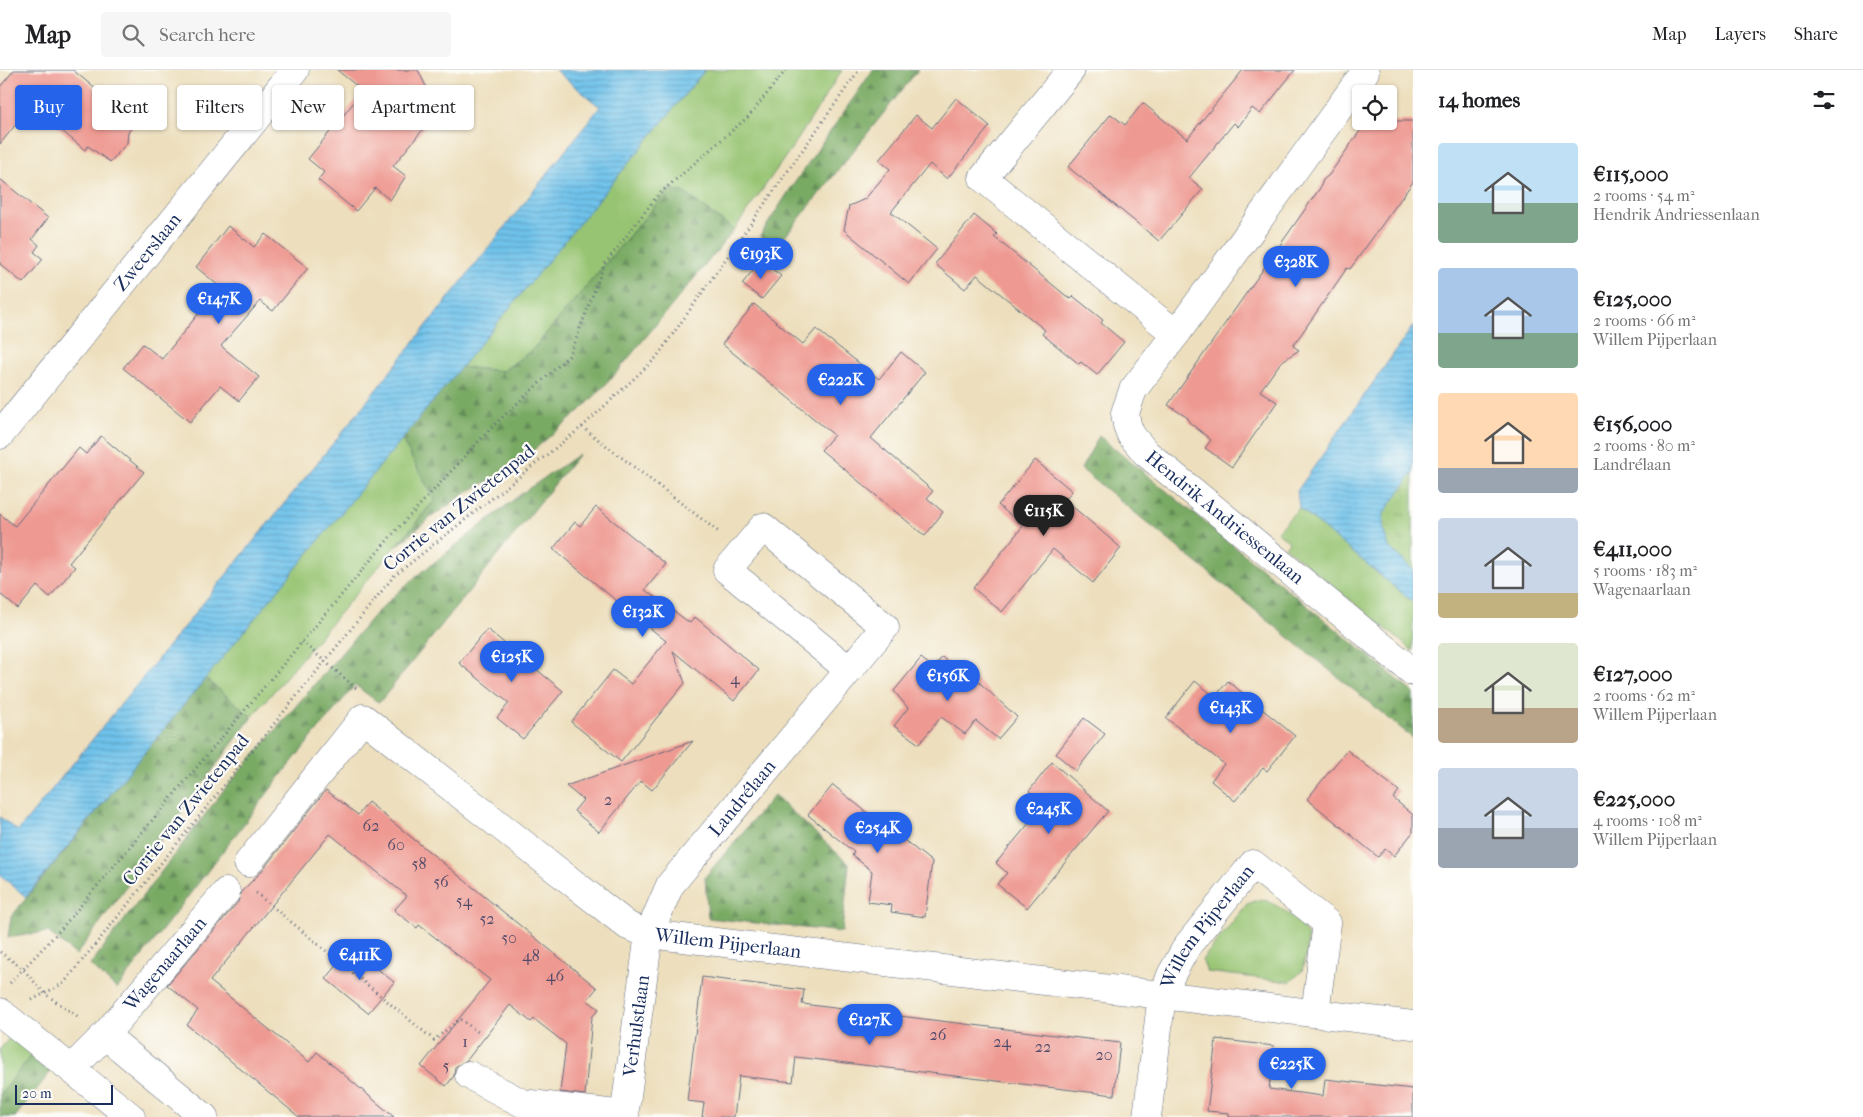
<!DOCTYPE html>
<html lang="en">
<head>
<meta charset="utf-8">
<style>
	body { margin:0; font-family:"IM FELL French Canon",serif; background:#f6f6f6; color:#202124; height:100vh; display:flex; flex-direction:column; font-size:19px; white-space:nowrap }
	* { box-sizing:border-box; margin:0 }
	p { font-size:16px; color:#757577 }
	.icon { flex:none; width:28px; height:28px; fill:none; stroke:currentColor; stroke-width:2; stroke-linecap:round; stroke-linejoin:round }
	.map { position:relative; flex:1; overflow:hidden }
	.details { display:flex; flex-direction:column; background:#fff; width:450px }
	.details>* { flex:none }
	.guide { position:absolute; left:15px; top:15px; width:475px; height:45px; display:flex; gap:10px }
	.tools { position:absolute; left:1352px; top:15px; display:grid; gap:10px }
	.tools a { display:grid; place-items:center; width:45px; height:45px; border-radius:5px; background:#fff; box-shadow:0 1px 4px #0004; font-size:25px }
	.scale { position:absolute; left:15px; bottom:12px; width:98px; box-sizing:border-box; padding-left:5px; border:2px solid #1b2f5e; border-top:0; font-size:14px; line-height:18px; white-space:nowrap; color:#1b2f5e; -webkit-text-stroke:4px #fdfcf7; paint-order:stroke }
	.price { position:absolute; translate:-50% -42px; padding:0 11px; border-radius:18px; background:#2563eb; color:#fff; font-size:16px; line-height:32px; filter:drop-shadow(0 1px 2px #0008) }
	.price::after { content:''; position:absolute; left:50%; top:30px; width:15px; height:11px; margin-left:-8px; background:inherit; clip-path:polygon(0 0,100% 0,50% 100%) }
	.price.selected { background:#222; color:#fff }
	ul { padding:0; list-style:none }
	li { display:flex; align-items:center; gap:15px; height:125px; padding:0 25px }
	li span { display:grid; place-items:center; flex:none; width:140px; height:100px; border-radius:5px; color:#555 }
	li>.icon { margin-inline-start:auto }
	span .icon { width:60px; height:60px; fill:#fffc; stroke-width:1 }
	li b { font-size:21px }
	h2 { display:flex; justify-content:space-between; align-items:center; height:60px; padding:0 25px; font-size:21px }
	.tag { padding:0 18px; border-radius:5px; background:#fff; box-shadow:0 1px 4px #0004; font-size:18px; line-height:45px }
	.tag.selected { background:#2563eb; color:#fff }
	header { display:flex; align-items:center; gap:30px; box-sizing:border-box; height:70px; padding:0 25px; background:#fff; border-bottom:1px solid #e0e0e0 }
	header strong { font-size:24px }
	nav { display:flex; gap:28px; margin-inline-start:auto; font-size:18px }
	.search { width:350px; height:45px; background:#f6f6f6; display:flex; align-items:center; gap:12px; box-sizing:border-box; padding:0 18px; border-radius:5px; color:#757577; font-size:19px }
	main { display:flex; flex:1; min-height:0 }
	.map>svg:first-child { display:block }
</style>
</head>
<body>
<header>
<strong>Map</strong>
<div class="search"><svg class="icon" aria-label="search" viewBox="0 0 24 24"><circle cx="10" cy="10" r="6"/><path d="M15 15l6 6"/></svg>Search here</div>
<nav><a>Map</a><a>Layers</a><a>Share</a></nav>
</header>
<main>
<div class="map">
<svg width="1413" height="1047" viewBox="0 0 1413 1047">
	<defs>
		<pattern id="forest-firs" width="22" height="20" patternUnits="userSpaceOnUse" patternTransform="scale(1.25)"><rect width="22" height="20" fill="#79aa64"/><path d="M5 1l3.5 6h-7zM16 11l3.5 6h-7z" fill="#628b56"/></pattern>
		<pattern id="park-tufts" width="24" height="20" patternUnits="userSpaceOnUse" patternTransform="scale(1.25)"><rect width="24" height="20" fill="#97c472"/><path d="M3 7l-1-3M5 7V3M7 7l1-3M15 17l-1-3M17 17v-4M19 17l1-3" fill="none" stroke="#7aa061"/></pattern>
		<pattern id="water-rules" width="6" height="5" patternUnits="userSpaceOnUse" patternTransform="scale(1.25)"><rect width="6" height="5" fill="#6fc2eb"/><path d="M0 2.5h6" fill="none" stroke="#5a9ec2"/></pattern>
	</defs>
	<rect width="100%" height="100%" fill="#fdfcf7"/>
	<filter id="ink" filterUnits="userSpaceOnUse"><feTurbulence type="fractalNoise" baseFrequency=".02" numOctaves="2"/><feDisplacementMap in="SourceGraphic" scale="10" xChannelSelector="R" yChannelSelector="G"/><feConvolveMatrix kernelMatrix="1 2 1 2 8 2 1 2 1" color-interpolation-filters="sRGB"/></filter>
	<filter id="wash" filterUnits="userSpaceOnUse"><feTurbulence type="fractalNoise" baseFrequency=".0096" numOctaves="4" result="noise"/><feDisplacementMap in="SourceGraphic" scale="20" xChannelSelector="R" yChannelSelector="G"/><feGaussianBlur stdDeviation="1.12" result="paint"/><feColorMatrix in="noise" values="0 0 0 0 0 0 0 0 0 0 0 0 0 0 0 0 0 1.4 0 .05"/><feComposite in="paint" operator="in"/></filter>
	<g filter="url(#wash)">
		<rect width="100%" height="100%" fill="#eddfbd"/>
		<path fill="#97c472" stroke="#597a68" d="M705,0h137l-44,69 -64,91 -51,-38 -14,-3 -136,160 -30,22 -43,-4z
			M401,368l34,62 -183,217 -47,-39z
			M1299,438l114,94v49l-128,-104 4,-5 -12,-11z
			M1261,829c13,2 46,26 47,40 0,10 -4,22 -6,32l-12,11 -83,-10 -5,-12 45,-56z
			M10,967l22,17 -32,41v-46z"/>
		<path fill="url(#forest-firs)" stroke="#4a6c61" d="M873,0h45l-142,178 -16,-12 31,-48z
			M669,119l14,3 51,38 -122,148 -32,33 -68,57 -46,25 -36,25 -34,29 39,-47 -34,-62 59,-71 43,4 30,-22z
			M1099,366l314,256v46l-332,-269z
			M579,384l-200,249 -24,-18 -69,84 -169,220 -27,-24 133,-174 152,-177 33,-31 47,-37 66,-52z
			M205,608l47,39 -176,238 -28,-23 -40,5 3,-20z
			M774,725l75,69 -7,68 -134,-14 -3,-41z
			M32,984l20,16 -37,47h-15v-22z"/>
		<path fill="url(#park-tufts)" stroke="#597a68" d="M1413,332v185l-83,-71z"/>
		<path fill="url(#water-rules)" stroke="#4578a4" d="M555,0h150l-679,827 -26,-22v-58l18,14 330,-406 252,-318z
			M1413,256v147l-29,40 -1,16 6,18 24,23v32l-114,-94 -2,-17z"/>
		<g id="blocks">
			<path fill="#ee9a92" d="M14,0h59l63,53 -8,9 -1,11 -17,19 -22,-16 -3,4 -47,-39 -5,7 -7,-6 -26,32v-57z
				M337,0h81l20,41 -45,55 13,10 -16,24 -15,-12 -19,23 -38,-31 6,-8 -16,-13 55,-68z
				M1243,0h52l-35,44 -8,-6 -14,19 -4,-4 -45,55 14,11 -44,52 -91,-74 43,-53 14,11 18,-22 44,36z
				M956,28l34,28 -43,53 -17,-15 -39,48 46,37 -28,35 -65,-54 5,-24 16,-7 25,-30 -11,-9 37,-45 16,13z
				M1367,51h46v61l-63,87 -3,-1 -54,78 6,4 -18,12 -21,29 17,11 -45,65 -27,-19 6,-8 -22,-18 -1,-4 -20,-13 152,-217 3,-8 6,-5z
				M0,109l48,39 -16,21 7,6 -5,7 9,7 -20,24 -23,-19z
				M974,145l23,19 -3,3 76,62 3,-3 30,24 -2,3 23,19 -27,33 -16,-13 -2,2 -37,-30 3,-4 -68,-55 -12,14 -30,-25z
				M228,156l26,21 11,-13 43,34 -35,43 -13,-10 -39,45 38,31 -20,24 -19,-15 -30,36 -67,-54 20,-24 19,15 58,-72 -24,-20z
				M761,190l20,16 -19,23 -20,-15z
				M754,234l49,40 13,-15 63,50 22,-27 24,20 -54,66 62,53 -6,7 16,14 -18,24 -104,-86 13,-15 -112,-91z
				M101,366l43,36 -75,91 6,4 -25,30 -13,-11 -19,23 -18,-15v-80l15,12 64,-78 7,6z
				M1035,390l37,31 -7,9 56,48 -28,35 -40,-34 -51,63 -29,-24 50,-62 -25,-21z
				M596,437l70,57 -21,26 45,33 5,-6 64,53 -25,31 -61,-50 12,32 -64,79 -50,-40 42,-52 18,14 35,-43 -113,-92 22,-27 5,4z
				M487,559l76,62 -40,48 -26,-21 12,-15 -50,-40z
				M942,587l20,17h8l47,43 -19,22 -22,-18 -11,13 -24,-17 -22,27 -25,-18 14,-18 -14,-17 27,-33 13,10z
				M1195,611l20,16 13,-16 67,55 -28,35 -4,-3 -28,33 -24,-20 13,-17 -58,-46z
				M1084,648l21,16 -29,37 -20,-17z
				M693,671l-41,49 -11,-9 -42,51 -25,-21 9,-11 -17,-14z
				M1347,680l52,41 -6,7 20,17v17l-19,24 -9,-7 -7,8 -71,-58z
				M1052,692l56,49 -81,97 -30,-24 10,-11 -11,-10 49,-59 -16,-13z
				M833,715l69,56 2,-1 28,22 -7,55 -34,-5 1,-7 -24,-3 4,-31 -20,-16 2,-3 -46,-37z
				M326,720l32,25 10,-13 229,186 -10,12 12,9 -7,8 -7,78 -25,-3 6,-48 -32,-25 -3,3 -21,-17 -43,55 -12,7 -1,9 -8,10 -25,-20 69,-86 -71,-55 -2,3 -23,-18 13,-14 -77,-62 -120,147 99,81 8,-10 77,65h-95l-112,-92 11,-15 -31,-25 71,-83 3,-10 19,-19z
				M351,878l43,34 -26,31 -42,-34z
				M702,907l102,13 -2,14 318,39 -6,52 -318,-38 -3,25 -54,-6 -5,41h-32l2,-14 -17,-2z
				M1216,969l58,7 -5,43 54,7 2,-17 88,10v28h-184v-4l-22,-2z"/>
		</g>
	</g>
	<g filter="url(#ink)">
		<use href="#blocks" fill-opacity="0" stroke="#646d7f" stroke-width="1"/>
		<g fill="none" stroke-linecap="round" stroke-linejoin="round">
			<g stroke="#646d7f" stroke-width="29">
				<g id="minor">
					<path d="M1071,0l-88,108 193,156"/>
					<path id="s1" d="M1363,0l2,2 -189,262 -43,56 -8,23 2,12 4,10 15,18 267,219"/>
					<path id="s2" d="M0,365l295,-365"/>
					<path id="s3" d="M248,793l115,-145 265,208 21,8 764,91"/>
					<path d="M0,942l131,105"/>
					<path d="M105,965l99,82"/>
					<path id="s4" d="M72,998l33,-33 121,-143"/>
					<path d="M469,1005l53,28 103,12"/>
					<path id="s5" d="M624,1047l25,-183 21,-49 215,-258 -122,-100 -36,43 122,100"/>
					<path id="s6" d="M1147,1047l14,-114 10,-28 16,-29 66,-82 74,59 -12,90"/>
				</g>
			</g>
			<path stroke="#646d7f" stroke-width="3" stroke-dasharray="1 4" stroke-linecap="butt" d="M582,357l138,106
				M302,572l54,46
				M256,823l178,147 26,-21 18,13
				M0,882l22,16 23,26 35,24
				M10,913l51,-54 330,-393 104,-112 75,-69 34,-90 54,-70 91,-79 37,-46
				M32,930l32,-17 330,-407 188,-149 74,-69 203,-288"/>
			<use href="#minor" stroke="#fff" stroke-width="28"/>
		</g>
	</g>
	<g text-anchor="middle" dominant-baseline="central" stroke-width="4.5" stroke-linejoin="round" paint-order="stroke">
		<g font-size="16" fill="#504a6b">
			<text x="735" y="608">4</text>
			<text x="608" y="729">2</text>
			<text x="371" y="755">62</text>
			<text x="396" y="774">60</text>
			<text x="419" y="793">58</text>
			<text x="441" y="811">56</text>
			<text x="464" y="830">54</text>
			<text x="487" y="848">52</text>
			<text x="509" y="867">50</text>
			<text x="531" y="885">48</text>
			<text x="555" y="905">46</text>
			<text x="938" y="964">26</text>
			<text x="465" y="971">1</text>
			<text x="1002" y="971">24</text>
			<text x="1043" y="976">22</text>
			<text x="1104" y="984">20</text>
			<text x="446" y="995">5</text>
		</g>
		<g font-size="19" fill="#1b2f5e" stroke="#fdfcf7">
			<text stroke="none"><textPath href="#s2" startOffset="235">Zweerslaan</textPath></text>
			<text transform="translate(459 438) rotate(-39)">Corrie van Zwietenpad</text>
			<text stroke="none"><textPath href="#s1" startOffset="569">Hendrik Andriessenlaan</textPath></text>
			<text stroke="none"><textPath href="#s5" startOffset="351">Landrélaan</textPath></text>
			<text transform="translate(186 740) rotate(-51)">Corrie van Zwietenpad</text>
			<text stroke="none"><textPath href="#s6" startOffset="205">Willem Pijperlaan</textPath></text>
			<text stroke="none"><textPath href="#s3" startOffset="624">Willem Pijperlaan</textPath></text>
			<text stroke="none"><textPath href="#s4" startOffset="140">Wagenaarlaan</textPath></text>
			<text stroke="none"><textPath href="#s5" startOffset="92">Verhulstlaan</textPath></text>
		</g>
	</g>
</svg>
<div class="tools">
<a><svg class="icon" aria-label="locate" viewBox="0 0 24 24"><circle cx="12" cy="12" r="6"/><path d="M12 2v4M12 18v4M2 12h4M18 12h4"/></svg></a>
</div>
<div class="scale">20 m</div>
<b class="price" style="left:761px;top:210px">€193K</b>
<b class="price" style="left:1296px;top:218px">€328K</b>
<b class="price" style="left:219px;top:255px">€147K</b>
<b class="price" style="left:841px;top:336px">€222K</b>
<b class="price selected" style="left:1044px;top:467px">€115K</b>
<b class="price" style="left:643px;top:568px">€132K</b>
<b class="price" style="left:512px;top:613px">€125K</b>
<b class="price" style="left:948px;top:632px">€156K</b>
<b class="price" style="left:1231px;top:664px">€143K</b>
<b class="price" style="left:1049px;top:765px">€245K</b>
<b class="price" style="left:878px;top:784px">€254K</b>
<b class="price" style="left:360px;top:911px">€411K</b>
<b class="price" style="left:870px;top:976px">€127K</b>
<b class="price" style="left:1292px;top:1020px">€225K</b>
<div class="guide">
<a class="tag selected">Buy</a>
<a class="tag">Rent</a>
<a class="tag">Filters</a>
<a class="tag">New</a>
<a class="tag">Apartment</a>
</div>
</div>
<section class="details">
<h2>14 homes<svg class="icon" aria-label="filters" viewBox="0 0 24 24"><path d="M4 7h16M4 17h16"/><circle cx="9" cy="7" r="2"/><circle cx="15" cy="17" r="2"/></svg></h2>
<ul>
<li><span style="background:linear-gradient(#bfe0f5 60%,#7fa58c 0)"><svg class="icon" aria-label="home" viewBox="0 0 24 24"><path d="M3 11l9-7 9 7M6 9v11h12V9"/></svg></span><div><b>€115,000</b><p>2 rooms · 54 m²</p><p>Hendrik Andriessenlaan</p></div></li>
<li><span style="background:linear-gradient(#a9c7e8 65%,#7fa58c 0)"><svg class="icon" aria-label="home" viewBox="0 0 24 24"><path d="M3 11l9-7 9 7M6 9v11h12V9"/></svg></span><div><b>€125,000</b><p>2 rooms · 66 m²</p><p>Willem Pijperlaan</p></div></li>
<li><span style="background:linear-gradient(#ffd9b3 75%,#9aa5b1 0)"><svg class="icon" aria-label="home" viewBox="0 0 24 24"><path d="M3 11l9-7 9 7M6 9v11h12V9"/></svg></span><div><b>€156,000</b><p>2 rooms · 80 m²</p><p>Landrélaan</p></div></li>
<li><span style="background:linear-gradient(#c9d6e8 75%,#c2b280 0)"><svg class="icon" aria-label="home" viewBox="0 0 24 24"><path d="M3 11l9-7 9 7M6 9v11h12V9"/></svg></span><div><b>€411,000</b><p>5 rooms · 183 m²</p><p>Wagenaarlaan</p></div></li>
<li><span style="background:linear-gradient(#dfe7d0 65%,#b9a48a 0)"><svg class="icon" aria-label="home" viewBox="0 0 24 24"><path d="M3 11l9-7 9 7M6 9v11h12V9"/></svg></span><div><b>€127,000</b><p>2 rooms · 62 m²</p><p>Willem Pijperlaan</p></div></li>
<li><span style="background:linear-gradient(#c9d6e8 60%,#9aa5b1 0)"><svg class="icon" aria-label="home" viewBox="0 0 24 24"><path d="M3 11l9-7 9 7M6 9v11h12V9"/></svg></span><div><b>€225,000</b><p>4 rooms · 108 m²</p><p>Willem Pijperlaan</p></div></li>
</ul>
</section>
</main>
</body>
</html>
